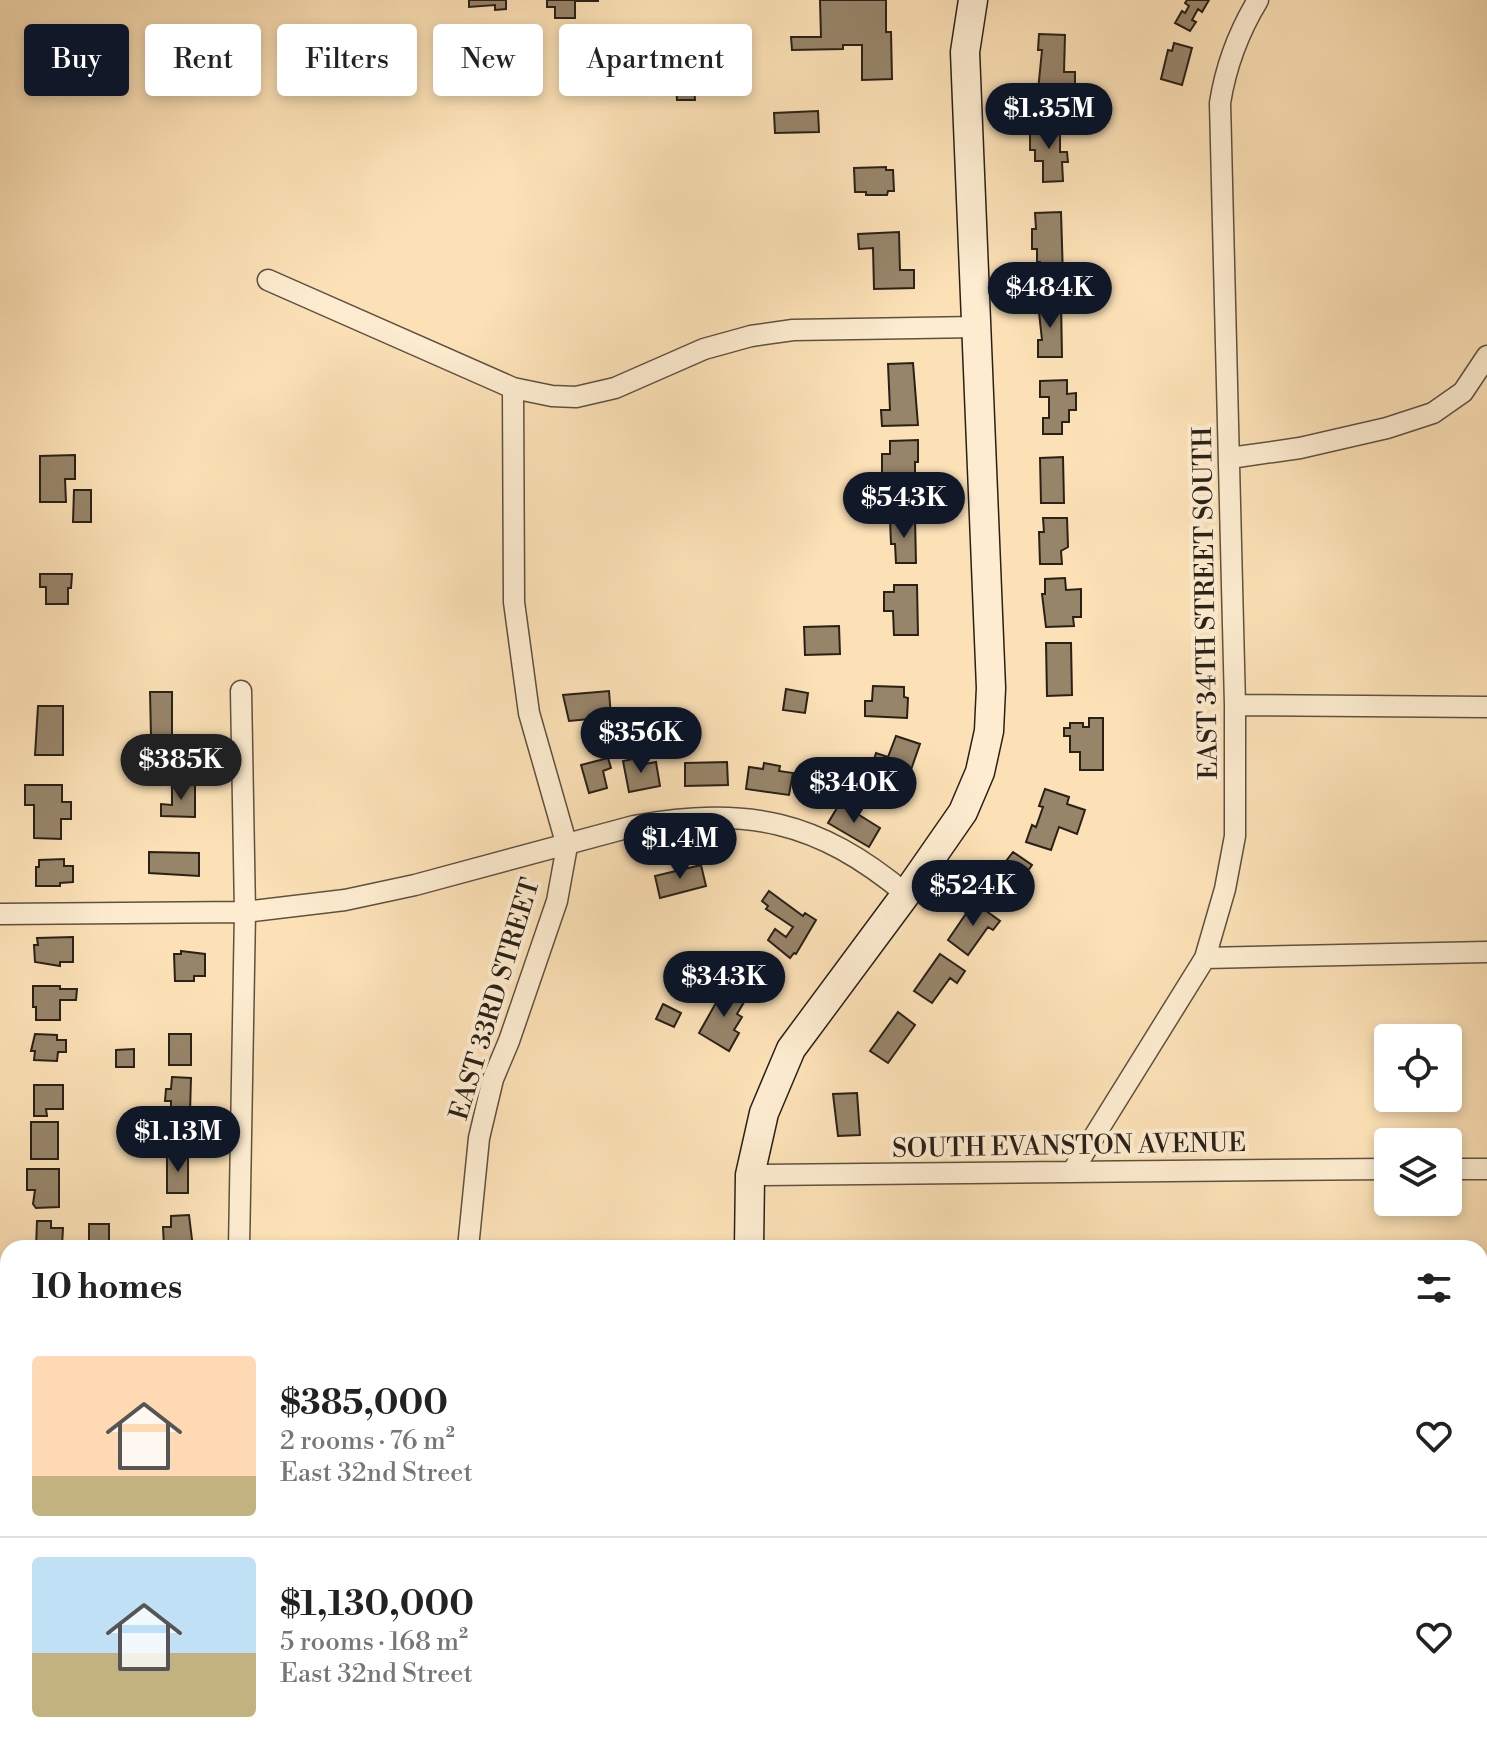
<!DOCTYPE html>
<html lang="en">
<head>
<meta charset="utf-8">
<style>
	body { margin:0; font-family:"Libre Bodoni",serif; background:#f2f2f2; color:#222; height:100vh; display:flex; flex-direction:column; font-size:30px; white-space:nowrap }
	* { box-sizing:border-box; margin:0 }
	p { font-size:26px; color:#767676 }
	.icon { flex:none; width:44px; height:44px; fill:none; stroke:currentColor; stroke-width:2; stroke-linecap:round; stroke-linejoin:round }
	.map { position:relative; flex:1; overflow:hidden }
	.details { position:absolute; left:0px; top:1240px; width:1488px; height:512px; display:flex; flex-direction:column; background:#fff; border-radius:24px 24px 0 0; box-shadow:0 4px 12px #0003 }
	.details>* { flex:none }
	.top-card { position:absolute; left:24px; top:24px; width:800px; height:72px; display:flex; gap:16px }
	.buttons { position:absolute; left:1374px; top:1024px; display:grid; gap:16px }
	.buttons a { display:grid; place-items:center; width:88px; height:88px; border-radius:8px; background:#fff; box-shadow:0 4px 12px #0003; font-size:40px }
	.price { position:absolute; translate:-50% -68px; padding:0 18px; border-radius:28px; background:#111827; color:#fff; font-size:26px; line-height:52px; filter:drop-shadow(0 2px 4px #0008) }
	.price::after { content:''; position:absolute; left:50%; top:48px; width:24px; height:18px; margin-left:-12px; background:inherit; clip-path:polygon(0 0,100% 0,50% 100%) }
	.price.selected { background:#222; color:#fff }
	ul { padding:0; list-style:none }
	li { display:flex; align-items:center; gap:24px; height:200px; padding:0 32px }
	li+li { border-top:2px solid #e0e0e0 }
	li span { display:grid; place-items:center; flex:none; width:224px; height:160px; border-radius:8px; color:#555 }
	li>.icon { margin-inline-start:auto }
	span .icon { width:96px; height:96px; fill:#fffc; stroke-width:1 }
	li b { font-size:34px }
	h2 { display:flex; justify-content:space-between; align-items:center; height:96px; padding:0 32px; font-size:34px }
	.chip { padding:0 28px; border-radius:8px; background:#fff; box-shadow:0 4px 12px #0003; font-size:28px; line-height:72px }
	.chip.selected { background:#111827; color:#fff }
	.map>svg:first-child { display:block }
</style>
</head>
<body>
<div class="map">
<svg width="1487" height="1752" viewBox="0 0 1487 1752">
	<rect width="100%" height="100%" fill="#fce1b6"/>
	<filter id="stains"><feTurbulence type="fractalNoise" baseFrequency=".0025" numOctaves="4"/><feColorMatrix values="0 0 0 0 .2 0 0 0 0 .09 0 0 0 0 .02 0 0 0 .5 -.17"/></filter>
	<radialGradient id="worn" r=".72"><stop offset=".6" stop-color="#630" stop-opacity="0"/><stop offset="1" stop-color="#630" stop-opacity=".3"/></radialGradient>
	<path fill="#97856a" stroke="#292118" stroke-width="2" d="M469,0h37v9l-11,1v-5l-26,2z
		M547,0h51v1h-23v17h-20v-11h-8z
		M820,0h66v32h5l1,47 -30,1v-35h-19v4l-51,1 -1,-13h30z
		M1187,0h22l-7,12 -4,-3 -6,11 4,2 -6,9 -15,-8 7,-12 3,2 4,-7 -4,-3z
		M1039,34l26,1 -1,37h11v19h-37l4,-41h-4z
		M1174,43l18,5 -10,37 -21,-6 7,-29 4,1z
		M694,83l1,17h-18l-1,-16z
		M818,111l1,21 -44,1 -1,-20z
		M1060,125v27h7l1,10h-6l1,19 -20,1v-21h-8v-11h-5v-24z
		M886,167v3h7l1,21h-6l-1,4h-21v-3h-11l-1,-24z
		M1061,212l2,65 -22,1 -1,-16h-3v-13h-5v-20h4l-1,-16z
		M899,232l1,38h14v18l-40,1 -1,-41 -14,1 -1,-15z
		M1061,302l1,55h-24v-17h4l-4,-37z
		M913,363l5,62 -36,1 -1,-16h9l-2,-46z
		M1067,380v14l9,-1v17h-7v12h-7v12h-19v-16h6v-21h-9v-16z
		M918,440v22h-3v38h-23v-26h-10v-20h8v-13z
		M75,455v24h-10l1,23h-26v-46z
		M1063,457l1,46h-23l-1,-45z
		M74,490h17v32h-18z
		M1043,518h24l1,29 -7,4 1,13h-22l-1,-32h5z
		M890,519h25l1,44h-20l-1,-19h-4z
		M40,574h32l-1,14h-3v16h-22v-17h-6z
		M1065,578l1,12 15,-1v28h-8l1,9 -28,1 -4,-33h3v-15z
		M894,585h23l1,50h-24l-1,-24h-9v-19h10z
		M839,626l1,28 -35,1 -1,-28z
		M1046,643h25l1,52 -25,1z
		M873,686l31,1v10l4,1 -1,20 -42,-2v-15h7z
		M786,689l22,4 -3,20 -22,-3z
		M609,691l2,26 -42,4 -6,-26z
		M150,692h22v43h17v26h-14v9l-16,1v-35h-8z
		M38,706h25v49h-28z
		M1089,718h14v52h-23v-18h-10v-16h-6v-8h6v-5h13v4h6z
		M896,736l24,8 -14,40 -36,-12 6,-19 12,4z
		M608,758l3,10 -8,3 4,17 -18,5 -8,-28z
		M638,758l1,7 17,-3 4,24 -31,6 -6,-31z
		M727,762l1,23 -43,1v-23z
		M764,763l16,3 -1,5 14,2 -4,22 -43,-6 3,-22 14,2z
		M172,783l23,1v33l-34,-1v-12l11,1z
		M25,785h37v17h9v17h-10v20l-27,-1v-33h-9z
		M1045,789l24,8 -2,7 18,6 -8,24 -18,-7 -8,23 -25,-8 6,-17 4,2 7,-20 -4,-1z
		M840,803l40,25 -11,19 -41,-24z
		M149,852l50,1v23l-50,-3z
		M1013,852l19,13 -15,21 9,6 -9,13 -10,-7 -6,8 -19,-14z
		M64,859v7h9v16l-13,1v3h-24v-19h3v-7z
		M701,865l5,21 -46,12 -5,-22z
		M769,891l34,25 2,-3 11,7 -20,34 -2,-1 -4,5 -22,-18 7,-11 11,8 7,-10 -27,-18 2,-3 -6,-5z
		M974,902l26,19 -7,9 -5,-3 -20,28 -20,-15z
		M73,937v25h-13v4l-25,-4 -1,-17h4l-1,-7z
		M181,951l24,3v22h-11v5h-19l-1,-27h7z
		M940,954l25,17 -8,12 -7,-5 -18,25 -18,-12z
		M726,985l21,12 -10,17 5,3 -8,13 5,3 -10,18 -30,-18z
		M33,986h27v3h17l-1,11h-16v20h-24v-13h-3z
		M663,1004l18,9 -7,14 -18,-8z
		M898,1012l17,13 -27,38 -18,-12z
		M35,1034l22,1v5h9v12h-8l-1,9 -23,-1 1,-9h-4z
		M169,1034h22v31h-22z
		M134,1049v18h-18v-17z
		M172,1077l19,1 -1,35h-19v-12h-6l1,-12h5z
		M34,1085h29v24h-17l1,7h-13z
		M857,1093l3,42 -22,1 -5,-42z
		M31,1122h27v37h-27z
		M167,1154h21v39h-21z
		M27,1169h32v38l-23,1 -3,-4 2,-14h-8z
		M189,1215l4,33 -29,-1 -1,-20h8v-11z
		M37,1221h14v7h12l-1,18 -26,2z
		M89,1224h20v20h-20z
		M38,1744h27v8h-27z
		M147,1744h42v4l-28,2v-2l-14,-1z
		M287,1744h38v1h-11v7h-27z"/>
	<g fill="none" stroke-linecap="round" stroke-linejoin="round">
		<g stroke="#5e5140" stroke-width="23">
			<path id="street" d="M268,280l245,108 39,8 24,1 39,-9 89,-39 47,-13 42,-6 183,-3
				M1230,458l70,-10 87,-20 46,-15 30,-21 24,-36
				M1235,705l252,2
				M0,914l245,-2 100,-12 70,-15 219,-59c113,-20 183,-6 272,68
				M1205,958l282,-6
				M1448,1169h39
				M1072,1172l133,-214 20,-69 10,-53v-131l-15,-602c6,-38 18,-70 38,-103
				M750,1175l638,-6
				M239,1248l6,-336 -4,-221
				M468,1248l11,-110 14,-59 16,-38 48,-140 10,-55 -38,-133 -15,-111 -1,-214
				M1480,1420h7
				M0,1664l8,1
				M1480,1707l7,-1
				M475,1744l1,8
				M241,1752v-8"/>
		</g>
		<g stroke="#292118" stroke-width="31">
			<path id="secondary" d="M749,1248l1,-73 14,-62 27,-64 115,-155 57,-82 17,-40 9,-41 2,-43 -26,-636 8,-52
				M748,1752l1,-8"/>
		</g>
		<use href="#street" stroke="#fdecd0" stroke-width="20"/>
		<use href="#secondary" stroke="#fdecd0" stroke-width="28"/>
	</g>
	<g text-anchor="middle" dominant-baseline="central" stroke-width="8" stroke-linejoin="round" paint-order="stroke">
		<g font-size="26" fill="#292118" stroke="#fdecd0">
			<text transform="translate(1206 603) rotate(-91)">EAST 34TH STREET SOUTH</text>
			<text transform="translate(495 999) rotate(-73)">EAST 33RD STREET</text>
			<text transform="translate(1069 1146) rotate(-1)">SOUTH EVANSTON AVENUE</text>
		</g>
	</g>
	<rect width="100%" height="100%" filter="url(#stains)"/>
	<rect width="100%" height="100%" fill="url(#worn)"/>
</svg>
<div class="buttons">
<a><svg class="icon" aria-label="locate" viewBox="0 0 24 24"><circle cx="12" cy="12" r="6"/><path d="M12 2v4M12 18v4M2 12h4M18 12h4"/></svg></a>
<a><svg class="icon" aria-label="layers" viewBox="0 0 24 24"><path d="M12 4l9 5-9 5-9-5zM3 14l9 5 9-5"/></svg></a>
</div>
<b class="price" style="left:1049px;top:151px">$1.35M</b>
<b class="price" style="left:1050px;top:330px">$484K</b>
<b class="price" style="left:904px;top:540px">$543K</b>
<b class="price" style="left:641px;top:775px">$356K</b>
<b class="price selected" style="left:181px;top:802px">$385K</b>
<b class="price" style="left:854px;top:825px">$340K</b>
<b class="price" style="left:680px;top:881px">$1.4M</b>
<b class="price" style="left:973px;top:928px">$524K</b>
<b class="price" style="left:724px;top:1019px">$343K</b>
<b class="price" style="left:178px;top:1174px">$1.13M</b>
<div class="top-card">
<a class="chip selected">Buy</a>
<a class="chip">Rent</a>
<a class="chip">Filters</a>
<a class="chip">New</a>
<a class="chip">Apartment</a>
</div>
<section class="details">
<h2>10 homes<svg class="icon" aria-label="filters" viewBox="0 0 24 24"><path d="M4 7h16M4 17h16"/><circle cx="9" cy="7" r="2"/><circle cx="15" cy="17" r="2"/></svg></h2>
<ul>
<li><span style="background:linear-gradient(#ffd9b3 75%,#c2b280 0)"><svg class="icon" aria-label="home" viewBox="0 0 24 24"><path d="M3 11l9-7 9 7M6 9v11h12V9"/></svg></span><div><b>$385,000</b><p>2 rooms · 76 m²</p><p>East 32nd Street</p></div><svg class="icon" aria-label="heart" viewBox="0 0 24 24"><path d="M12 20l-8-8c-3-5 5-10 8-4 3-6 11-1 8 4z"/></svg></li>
<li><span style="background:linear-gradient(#bfe0f5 60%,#c2b280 0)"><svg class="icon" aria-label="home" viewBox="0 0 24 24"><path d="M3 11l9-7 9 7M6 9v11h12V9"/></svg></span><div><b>$1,130,000</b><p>5 rooms · 168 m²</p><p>East 32nd Street</p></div><svg class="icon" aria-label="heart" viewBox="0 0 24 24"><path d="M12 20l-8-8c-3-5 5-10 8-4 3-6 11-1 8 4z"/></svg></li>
</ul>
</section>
</div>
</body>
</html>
